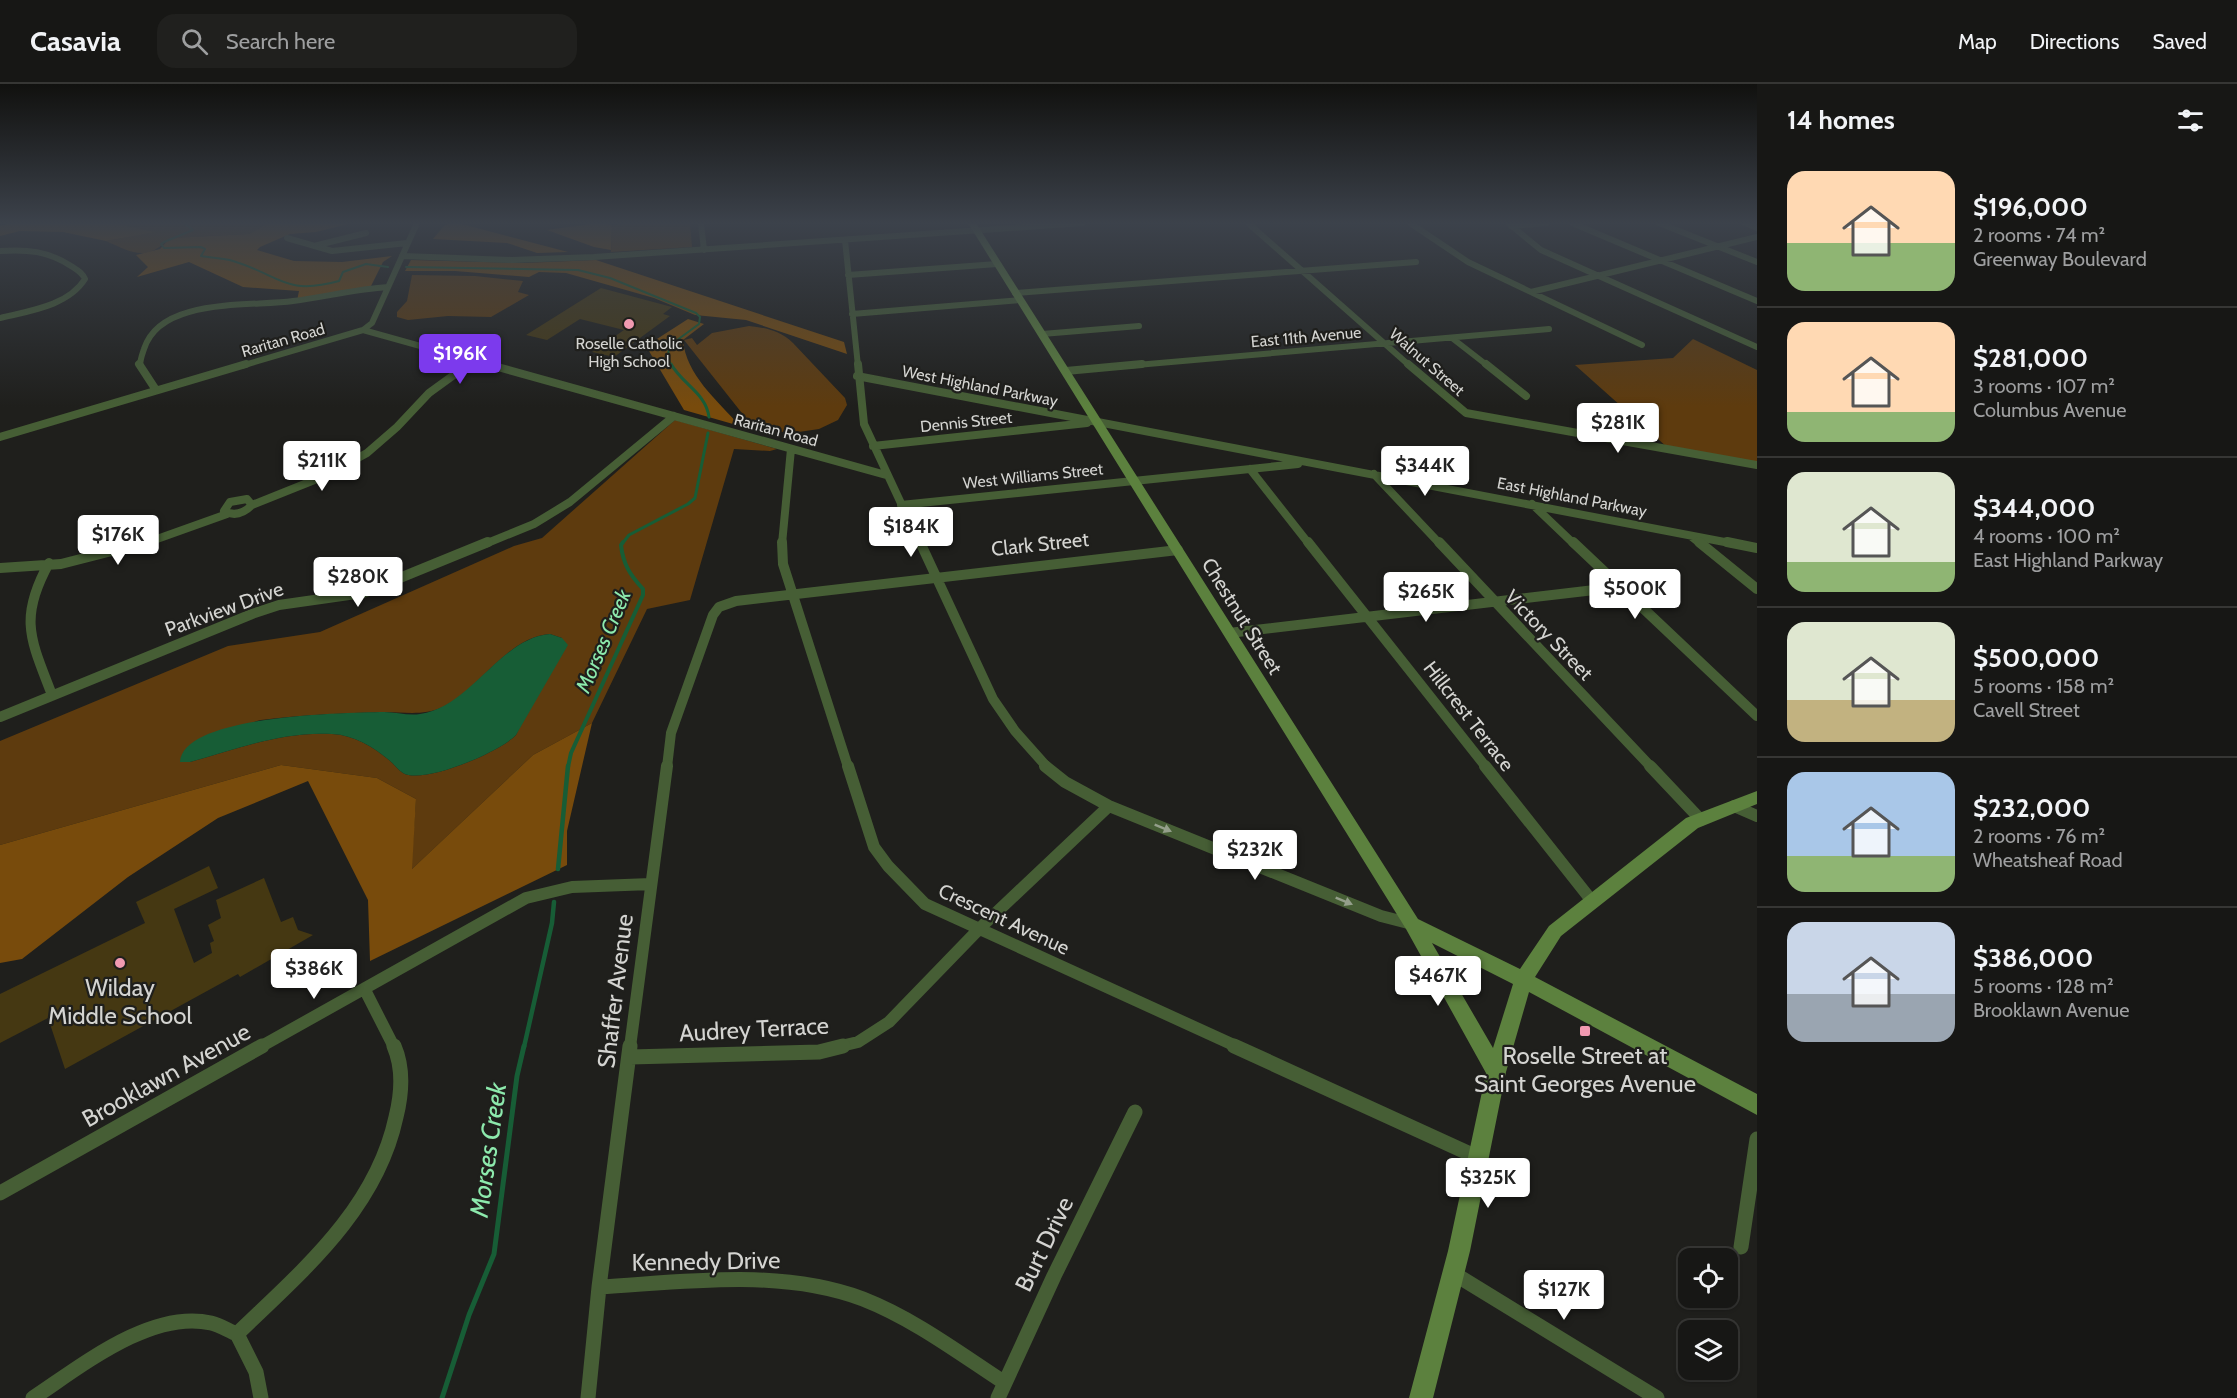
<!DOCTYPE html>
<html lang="en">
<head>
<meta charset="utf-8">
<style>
	body { margin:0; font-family:Cabin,sans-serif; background:#20201e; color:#f1f3f6; height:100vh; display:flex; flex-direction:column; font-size:22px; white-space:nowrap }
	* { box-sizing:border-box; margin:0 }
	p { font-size:20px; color:#9e9fa0 }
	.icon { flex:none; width:33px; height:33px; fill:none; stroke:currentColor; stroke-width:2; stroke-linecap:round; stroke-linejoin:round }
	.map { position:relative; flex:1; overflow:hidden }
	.side { display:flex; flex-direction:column; background:#171715; width:480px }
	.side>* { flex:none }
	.controls { position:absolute; left:1678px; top:1164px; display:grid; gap:12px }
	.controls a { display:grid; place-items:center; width:60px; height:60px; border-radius:12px; background:#171715; box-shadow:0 2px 4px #0004,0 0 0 2px #363634; font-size:30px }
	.price { position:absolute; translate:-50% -51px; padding:0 14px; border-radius:6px; background:#fff; color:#222; font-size:20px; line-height:39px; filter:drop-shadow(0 2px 3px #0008) }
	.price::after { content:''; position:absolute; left:50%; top:36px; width:18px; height:14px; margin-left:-9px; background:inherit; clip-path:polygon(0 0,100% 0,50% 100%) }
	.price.current { background:#7c3aed; color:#fff }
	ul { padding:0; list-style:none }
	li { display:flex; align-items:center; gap:18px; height:150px; padding:0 30px }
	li+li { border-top:2px solid #363634 }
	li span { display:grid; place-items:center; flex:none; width:168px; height:120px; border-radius:18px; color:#555 }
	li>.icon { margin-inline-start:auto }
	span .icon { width:72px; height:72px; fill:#fffc; stroke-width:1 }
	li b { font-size:26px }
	h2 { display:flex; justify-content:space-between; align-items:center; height:72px; padding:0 30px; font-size:26px }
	header { display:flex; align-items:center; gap:36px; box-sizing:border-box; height:84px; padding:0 30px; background:#171715; border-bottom:2px solid #363634 }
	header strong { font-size:28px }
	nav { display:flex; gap:33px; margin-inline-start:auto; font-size:21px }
	.search { width:420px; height:54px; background:#20201e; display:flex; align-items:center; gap:15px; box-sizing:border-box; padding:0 21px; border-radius:18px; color:#9e9fa0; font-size:22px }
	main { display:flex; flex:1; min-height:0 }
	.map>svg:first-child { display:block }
</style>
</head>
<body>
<header>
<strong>Casavia</strong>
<div class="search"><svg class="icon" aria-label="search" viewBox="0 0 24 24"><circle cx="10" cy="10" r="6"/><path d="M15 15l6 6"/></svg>Search here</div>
<nav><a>Map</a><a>Directions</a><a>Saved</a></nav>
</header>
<main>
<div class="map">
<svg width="1757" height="1314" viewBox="0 0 1757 1314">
	<rect width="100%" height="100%" fill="#1f1f1c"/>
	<path fill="#5e3b0e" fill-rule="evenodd" d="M113,139h155l-19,11 -79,4c-24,24 -37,15 -64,3l48,-9z
		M638,139h52l2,24 -81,5 1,-27z
		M412,191l63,1 48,5 -5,11 11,3 -38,22 -43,-1 -40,4 -11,-3v-5l10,-11z
		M749,242c17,2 30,4 44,17l52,55 2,7 -9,15 -19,9 -27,4 -31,-4 -16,-12 -61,-77 8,-2 5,7 15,-12z
		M1693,255l64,31v94l-89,-16 -93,-83 98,-7z
		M675,336l102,29 -7,2 -36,-2 -44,151 -43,9 -55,114 -59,32 -122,115 5,-71 -39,-21 -96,-13 -281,80v-104l228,-95 92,-14 194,-86 28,-8zM550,550l12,4 -46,97c-16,17 -93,50 -113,38 -5,-3 -9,-9 -14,-13 -16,-13 -35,-25 -57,-26 -50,-3 -94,15 -142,28h-10c17,-9 66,-40 81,-42 40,-5 83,-7 123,-8 21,0 39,4 59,-5 37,-18 64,-70 107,-73z"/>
	<path fill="#784b0c" d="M11,139h102l43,9 -50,9 -43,-9 -43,-1 -20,5v-10z
		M268,139h84l-36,9 -26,2 -30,13 -3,3 37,11 48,1 50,-6 -9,6 -13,26 -73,13 2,-10 -56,-4 -54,-25 -52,15 11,-10 -12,-12 24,-6 10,-11 79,-4z
		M450,139h8l110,29 -31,1 -30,-10 -74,-4 11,-13z
		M597,139l15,2 -1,25 -17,-3 -47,-17z
		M411,176l113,3 72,-3 248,82 3,12 -101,-34 -51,-5 -41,-17 -88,-25 -27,-1 -10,5 -74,-6h-50z
		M688,235l16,5 -21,16c3,35 34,60 57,86l-56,-16 -38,-64z
		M592,639l-25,108v34l-197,96 -2,-61 -60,-119 -90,37 -90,59 -106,82 -22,4v-118l281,-80 96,13 39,21 -4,70 121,-114z"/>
	<path fill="#175d36" d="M550,550l12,4 6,7 -52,90c-16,17 -93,50 -113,38 -5,-3 -9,-9 -14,-13 -16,-13 -35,-25 -57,-26 -50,-3 -94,15 -142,28h-10c3,-48 168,-49 204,-50 12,0 25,4 36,2 51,-7 80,-76 130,-80z"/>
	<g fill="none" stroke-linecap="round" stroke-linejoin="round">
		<path stroke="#175d36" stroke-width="2" d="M184,139l9,7 -29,12 -3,2 3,4 37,-1 4,2 -4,7c10,2 22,2 32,5 47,14 51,35 106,20l4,-9 23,-8 22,3
			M406,183l172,3 32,8 86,35 4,4 -1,7 -30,22 -1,11 3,9"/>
		<path stroke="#175d36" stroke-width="3" d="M671,280c11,20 35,29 38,53
			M622,460l7,-9 59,-31 7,-6 13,-65"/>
		<path stroke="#175d36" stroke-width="4" d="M568,683l3,-14 72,-158v-6c-13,-14 -20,-25 -22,-44l2,-3"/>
		<path stroke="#175d36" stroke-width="4.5" d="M558,785l10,-103
			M524,963l28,-124 2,-21"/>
		<path stroke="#175d36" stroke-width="5" d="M442,1314l27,-83 25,-61 23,-178 7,-30"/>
	</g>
	<path fill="#453812" d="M601,204l71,19 -9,7 7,2 -56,41 -22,-5 32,-22 -44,-11 -33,21 -21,-5z
		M209,782l9,22 -44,21 20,54 18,-10 -2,-10 4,-2 -6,-16 13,-7 -5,-18 48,-22 17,44 12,-5 5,13 15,5 -73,42 -2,-3 -173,95 -17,-51 -48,25v-49l145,-71 -9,-21z"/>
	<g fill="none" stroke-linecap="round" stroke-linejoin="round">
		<path stroke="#465e35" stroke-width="6" d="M701,139l3,27
			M1248,139l162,143
			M1410,139l58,39 174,83
			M1508,139l33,27 216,97
			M1572,139l185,78
			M1659,139l98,39
			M1745,139l12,5
			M1511,142l36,-3
			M287,154l45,13 75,-8
			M845,156l13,126
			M314,162l52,-13
			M0,167c27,-2 48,0 71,15 6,4 11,6 14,13 -17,27 -56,32 -85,39
			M402,172l110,4 82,-3 489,-34
			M848,191l149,-11
			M1531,208l226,-55
			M1015,209l401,-31
			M852,230l168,-14
			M363,246l9,-7 45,-100
			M1042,250l97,-8
			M1452,254l36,28
			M140,282c0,-6 2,-11 4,-17 16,-52 106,-42 149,-48 32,-4 63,-12 95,-14
			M241,282l122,-36 129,36
			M468,282l3,-6
			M1125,282l424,-37"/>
		<path stroke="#465e35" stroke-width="8" d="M139,280l17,26
			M487,280l399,111
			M858,280l6,60 56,120
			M1408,280l58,49 291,52
			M1486,280l40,32
			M1066,287l76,-7
			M857,292l878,168
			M0,353l246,-73
			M873,362l214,-23
			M1250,385l59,75
			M1374,390l66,70
			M247,415l5,6c-8,8 -17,12 -28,6l6,-9z
			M1532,420l42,40
			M252,421l75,-30 40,-22 30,-26 32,-34 40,-29
			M901,421l397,-41
			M1692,453l9,7
			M143,460l84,-30
			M485,460l49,-20 36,-22 104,-86
			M782,460l9,-95"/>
		<path stroke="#465e35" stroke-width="10" d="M782,458l1,22 65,203
			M920,458l73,157 22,32 32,36
			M1308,458l178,225
			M1439,458l212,225
			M1573,458l184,174
			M1699,458l58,47
			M1727,458l30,6
			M49,479c-31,56 -18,77 3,132
			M0,484l61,-4 86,-22
			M1229,549l391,-46
			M0,633l252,-103 27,-9 84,-12 125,-51
			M667,683l4,-34 42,-118 6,-8 17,-6 442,-51"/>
		<path stroke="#465e35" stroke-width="12" d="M848,682l26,81 14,19 37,38 313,143
			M1045,682l20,16 44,24 272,110 31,8
			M1485,682l107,135
			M1650,682l51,54
			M1734,722l23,10
			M365,906l29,57
			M260,963l266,-149 46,-11 79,-3
			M630,963l37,-281
			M837,963l21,-5 31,-20 91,-94 129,-122"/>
		<path stroke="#465e35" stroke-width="15" d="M1234,962l245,112
			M630,973l189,-5 24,-6
			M0,1109l262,-147
			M1741,1163l16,-108
			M1453,1189l204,125
			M599,1203c87,-5 181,-19 264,12 51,20 96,54 142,84
			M237,1250c65,-63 139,-124 159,-217 6,-24 8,-48 -2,-71
			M237,1250l19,38 5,26
			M33,1314c47,-31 118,-89 178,-75 9,2 18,8 26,11
			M588,1314l11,-111 31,-241
			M998,1314l56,-122 81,-164"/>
		<path fill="#5c813e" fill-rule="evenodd" d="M968,139h8l442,696 102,50 29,-43 137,-108 71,-27v13l-59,24 -137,108 -26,41 222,117v21l-228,-123 -23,80 -36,179 -37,147h-24l39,-147 38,-178 -80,-144zM1432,859l81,41 -20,64z"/>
	</g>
	<defs><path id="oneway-solid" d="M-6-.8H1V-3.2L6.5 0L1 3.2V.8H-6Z" transform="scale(1.5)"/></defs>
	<g fill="#949f8b">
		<use href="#oneway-solid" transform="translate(1163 744) rotate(22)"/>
		<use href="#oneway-solid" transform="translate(1344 817) rotate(22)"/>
	</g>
	<linearGradient id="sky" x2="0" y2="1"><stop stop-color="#11110f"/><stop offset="0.43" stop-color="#3c424b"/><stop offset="1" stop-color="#3c424b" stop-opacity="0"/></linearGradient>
	<rect width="1757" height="323" fill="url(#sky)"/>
	<g fill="#f19ab1" stroke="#1f1f1c" stroke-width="2">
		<circle cx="629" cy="240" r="6"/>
		<circle cx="120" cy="879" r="6"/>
		<rect x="1579" y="941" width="12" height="12" rx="3"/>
	</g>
	<g text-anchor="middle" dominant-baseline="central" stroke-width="4.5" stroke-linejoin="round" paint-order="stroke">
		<g font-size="16" fill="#d4d4d1" stroke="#1f1f1c">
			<text transform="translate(1306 253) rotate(-5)">East 11th Avenue</text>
			<text transform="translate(283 256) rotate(-16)">Raritan Road</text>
			<text transform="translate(1427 278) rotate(41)">Walnut Street</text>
			<text transform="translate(980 302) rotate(11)">West Highland Parkway</text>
			<text transform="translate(966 338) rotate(-6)">Dennis Street</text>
			<text transform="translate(776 346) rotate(15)">Raritan Road</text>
			<text transform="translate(1033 392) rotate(-6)">West Williams Street</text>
			<text transform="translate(1572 413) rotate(11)">East Highland Parkway</text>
		</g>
		<g font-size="16" fill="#d4d4d1" stroke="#1f1f1c">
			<text x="629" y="259">Roselle Catholic<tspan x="629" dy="18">High School</tspan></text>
		</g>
		<g font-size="20" fill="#d4d4d1" stroke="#1f1f1c">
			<text transform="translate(1040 460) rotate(-6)">Clark Street</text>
			<text transform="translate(224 525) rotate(-20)">Parkview Drive</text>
			<text transform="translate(1242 532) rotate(58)">Chestnut Street</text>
			<text transform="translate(1549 551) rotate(46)">Victory Street</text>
			<text transform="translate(1469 632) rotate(52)">Hillcrest Terrace</text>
			<text transform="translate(1004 835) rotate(25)">Crescent Avenue</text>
		</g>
		<g font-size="21" font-style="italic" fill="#8deaad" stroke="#1f1f1c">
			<text transform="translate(603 557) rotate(-67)">Morses Creek</text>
		</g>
		<g font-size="24" fill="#d4d4d1" stroke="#1f1f1c">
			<text x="120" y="903">Wilday<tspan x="120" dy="28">Middle School</tspan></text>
			<text x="1585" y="971">Roselle Street at<tspan x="1585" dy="28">Saint Georges Avenue</tspan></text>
		</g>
		<g font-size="24" fill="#d4d4d1" stroke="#1f1f1c">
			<text transform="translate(615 907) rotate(-83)">Shaffer Avenue</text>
			<text transform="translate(754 945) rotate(-3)">Audrey Terrace</text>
			<text transform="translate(166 991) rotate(-29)">Brooklawn Avenue</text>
			<text transform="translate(1044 1160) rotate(-64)">Burt Drive</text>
			<text transform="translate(706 1177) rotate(-1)">Kennedy Drive</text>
		</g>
		<g font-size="26" font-style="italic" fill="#8deaad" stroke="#1f1f1c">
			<text transform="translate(488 1066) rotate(-82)">Morses Creek</text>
		</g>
	</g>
</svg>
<div class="controls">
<a><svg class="icon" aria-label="locate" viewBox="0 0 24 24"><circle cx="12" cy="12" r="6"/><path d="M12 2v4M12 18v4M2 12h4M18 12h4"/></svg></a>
<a><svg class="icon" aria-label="layers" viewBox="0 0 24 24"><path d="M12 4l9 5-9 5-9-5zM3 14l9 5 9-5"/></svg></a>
</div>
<b class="price current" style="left:460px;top:301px">$196K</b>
<b class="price" style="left:1618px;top:370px">$281K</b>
<b class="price" style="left:322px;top:408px">$211K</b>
<b class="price" style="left:1425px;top:413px">$344K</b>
<b class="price" style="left:911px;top:474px">$184K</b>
<b class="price" style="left:118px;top:482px">$176K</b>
<b class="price" style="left:358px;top:524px">$280K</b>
<b class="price" style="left:1635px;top:536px">$500K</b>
<b class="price" style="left:1426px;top:539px">$265K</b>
<b class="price" style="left:1255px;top:797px">$232K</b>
<b class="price" style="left:314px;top:916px">$386K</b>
<b class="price" style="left:1438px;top:923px">$467K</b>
<b class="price" style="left:1488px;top:1125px">$325K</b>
<b class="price" style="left:1564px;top:1237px">$127K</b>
</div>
<section class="side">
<h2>14 homes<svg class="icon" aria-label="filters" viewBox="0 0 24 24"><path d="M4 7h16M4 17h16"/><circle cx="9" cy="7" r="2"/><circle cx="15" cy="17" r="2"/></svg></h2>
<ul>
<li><span style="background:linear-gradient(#ffd9b3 60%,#8fb573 0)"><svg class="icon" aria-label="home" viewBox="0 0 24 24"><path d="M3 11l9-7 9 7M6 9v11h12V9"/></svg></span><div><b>$196,000</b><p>2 rooms · 74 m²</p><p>Greenway Boulevard</p></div></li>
<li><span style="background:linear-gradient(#ffd9b3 75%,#8fb573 0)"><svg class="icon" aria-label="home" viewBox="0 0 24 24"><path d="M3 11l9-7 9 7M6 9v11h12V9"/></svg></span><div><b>$281,000</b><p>3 rooms · 107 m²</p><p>Columbus Avenue</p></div></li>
<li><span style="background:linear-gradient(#dfe7d0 75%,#8fb573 0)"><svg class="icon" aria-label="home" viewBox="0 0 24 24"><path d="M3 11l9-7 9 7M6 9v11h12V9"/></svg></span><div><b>$344,000</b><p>4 rooms · 100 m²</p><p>East Highland Parkway</p></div></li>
<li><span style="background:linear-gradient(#dfe7d0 65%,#c2b280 0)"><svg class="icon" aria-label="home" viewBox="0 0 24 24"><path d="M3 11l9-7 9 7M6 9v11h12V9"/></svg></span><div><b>$500,000</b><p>5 rooms · 158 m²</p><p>Cavell Street</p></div></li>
<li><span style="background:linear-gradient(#a9c7e8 70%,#8fb573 0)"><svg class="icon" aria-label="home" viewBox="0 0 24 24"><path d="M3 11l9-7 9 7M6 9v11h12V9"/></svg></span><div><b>$232,000</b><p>2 rooms · 76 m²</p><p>Wheatsheaf Road</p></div></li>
<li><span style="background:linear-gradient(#c9d6e8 60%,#9aa5b1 0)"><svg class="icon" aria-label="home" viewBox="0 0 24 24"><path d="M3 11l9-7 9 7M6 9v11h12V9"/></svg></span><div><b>$386,000</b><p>5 rooms · 128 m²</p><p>Brooklawn Avenue</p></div></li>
</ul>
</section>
</main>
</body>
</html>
